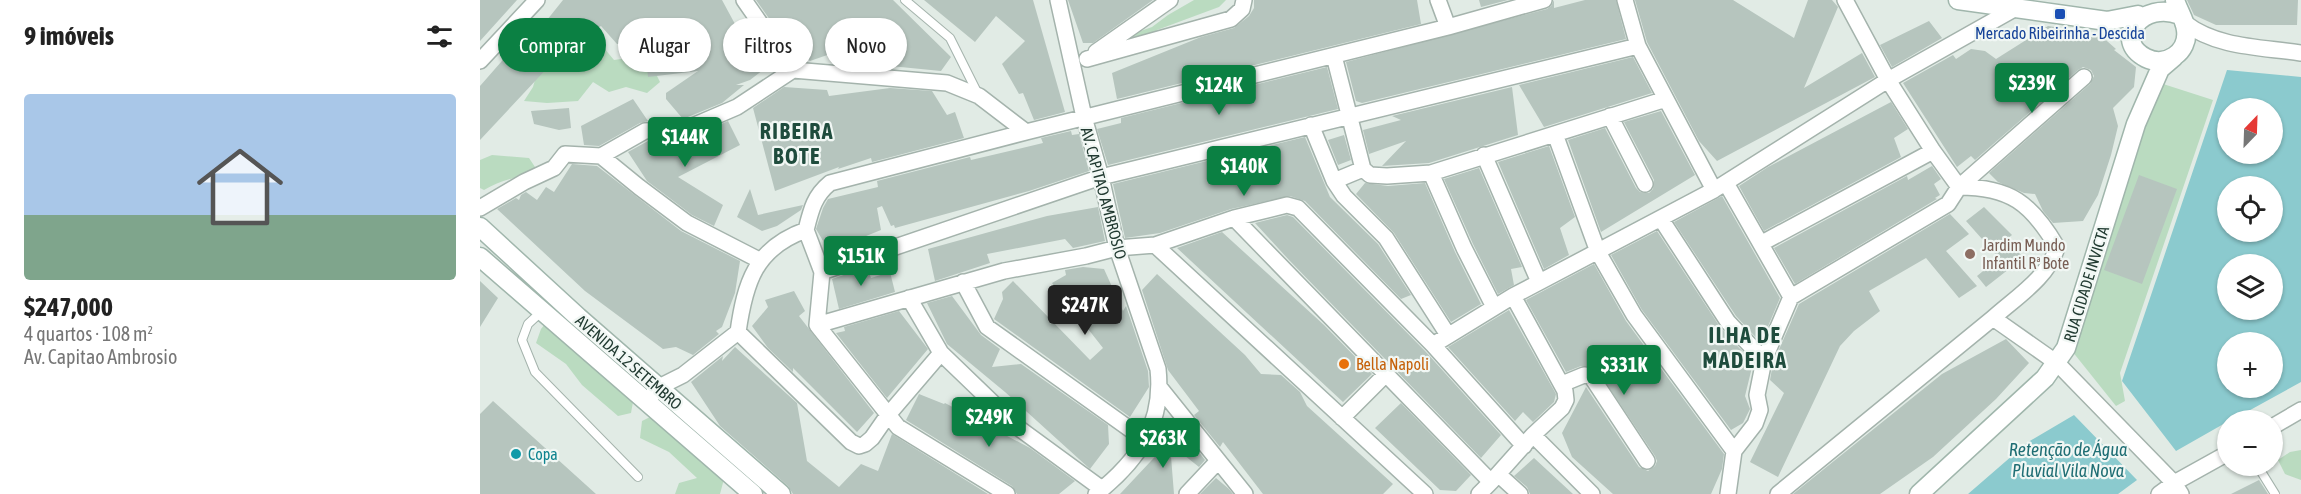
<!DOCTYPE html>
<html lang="pt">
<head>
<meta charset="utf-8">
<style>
	body { margin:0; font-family:"Asap Condensed",sans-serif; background:#f6f6f6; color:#222; height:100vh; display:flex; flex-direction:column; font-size:22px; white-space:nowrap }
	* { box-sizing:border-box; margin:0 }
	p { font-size:20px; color:#767676 }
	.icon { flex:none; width:33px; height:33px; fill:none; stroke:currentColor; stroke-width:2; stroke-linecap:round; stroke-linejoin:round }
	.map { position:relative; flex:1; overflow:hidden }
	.panel { display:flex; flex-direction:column; background:#fff; width:480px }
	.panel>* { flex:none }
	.top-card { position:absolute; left:18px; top:18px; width:570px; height:54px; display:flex; gap:12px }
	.needle { width:39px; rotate:23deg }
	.tools { position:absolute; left:1737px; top:98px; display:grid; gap:12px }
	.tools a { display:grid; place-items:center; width:66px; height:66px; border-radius:50%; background:#fff; box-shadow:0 2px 4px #0004; font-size:30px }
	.price { position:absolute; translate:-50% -51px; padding:0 14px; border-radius:6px; background:#0b8043; color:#fff; font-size:20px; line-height:39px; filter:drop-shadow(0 2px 3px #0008) }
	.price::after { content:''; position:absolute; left:50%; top:36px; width:18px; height:14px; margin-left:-9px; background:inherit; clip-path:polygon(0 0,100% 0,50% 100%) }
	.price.active { background:#222; color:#fff }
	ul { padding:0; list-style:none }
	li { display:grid; align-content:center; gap:12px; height:318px; padding:0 24px }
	li span { display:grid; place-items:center; height:186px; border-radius:6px; color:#555 }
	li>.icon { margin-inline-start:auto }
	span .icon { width:108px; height:108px; fill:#fffc; stroke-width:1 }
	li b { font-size:26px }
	h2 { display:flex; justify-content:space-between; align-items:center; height:72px; padding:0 24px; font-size:26px }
	.tag { padding:0 21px; border-radius:27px; background:#fff; box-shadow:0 2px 4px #0004; font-size:21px; line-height:54px }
	.tag.active { background:#0b8043; color:#fff }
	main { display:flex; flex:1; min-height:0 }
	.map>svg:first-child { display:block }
</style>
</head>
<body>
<main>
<section class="panel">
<h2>9 imóveis<svg class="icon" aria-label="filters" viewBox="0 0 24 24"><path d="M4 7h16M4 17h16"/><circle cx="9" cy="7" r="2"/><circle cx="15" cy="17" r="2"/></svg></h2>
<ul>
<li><span style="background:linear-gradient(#a9c7e8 65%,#7fa58c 0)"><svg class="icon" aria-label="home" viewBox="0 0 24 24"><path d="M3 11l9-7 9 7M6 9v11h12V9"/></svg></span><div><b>$247,000</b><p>4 quartos · 108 m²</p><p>Av. Capitao Ambrosio</p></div></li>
</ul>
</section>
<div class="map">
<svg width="1821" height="494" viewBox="0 0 1821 494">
	<rect width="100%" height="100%" fill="#e1ebe5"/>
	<path fill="#badbc0" d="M714,0h32l-7,7 -62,23 -8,13 -10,8 -10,-16 23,-8 16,-12z
		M124,48l10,12 14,-2 23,6 9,18 -13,11 -21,-6 -17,5 -16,-10 -15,19 -31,2 -23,-2 9,-14 6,-21 33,-3 13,-12z
		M1677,82l56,18 -93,273 5,28 -9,5 -44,-55z
		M12,155l37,3 6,9 -4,9c-18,1 -32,5 -47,14l-4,-2v-28z
		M65,324l88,78 -2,11 -13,3 -36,-31 -16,-21 -30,-21 5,-14z
		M174,415l70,64 -4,15h-45l4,-11 18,-5 -28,-26 -29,-14 2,-17z
		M1821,450v30l-16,-6 -7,-14 12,-8z"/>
	<path fill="#8bcace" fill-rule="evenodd" d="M1747,70l74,7v305l-69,38h-4l-1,2 -51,29 -54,-70zM1748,108h44v45h-44zM1748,186h44v45h-44zM1748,264h44v45h-44zM1748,342h44v45h-44z
		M1594,415l63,65 -19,14h-150l60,-52z"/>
	<path fill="#b6c5be" d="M0,0h37l-37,41z
		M83,0h159l20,37 6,-5 23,32 -21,16 -14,5h8l-22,18 -39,16 -17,-20v-6l32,-22 -50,6 -5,-45 -21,12h-5l-16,-18 -11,6 -18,19 -5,-4 -87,93v-54l49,-56 6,5z
		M276,0h137l58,57 -10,14 -81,-8 -23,1 -4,-11 -23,8 -23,-17z
		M444,0h109l32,112 -31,8 -11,-27 -4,1 -17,-30 23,-23 -29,-25 -21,26z
		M588,0h85l-60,43h-10z
		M774,0h163l4,24 -304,75 -5,-26 89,-36 33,-9 15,-12 5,-8z
		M999,0h29l-27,7z
		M1074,0v8l31,-8h31l10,39 -264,64 -6,-2 -10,-39 201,-53 4,-3z
		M1155,0h98l61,38 14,-38h24l6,7 -34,81 58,-35 13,24 -158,84 -18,-20 -52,-99z
		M1707,0h111l-1,25h-81l-22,-10z
		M1449,21l13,17 -50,29 -12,-22z
		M1568,26l51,8 17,15 -2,1 22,17 -2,20 -21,21 5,18 -7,29 -13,40 -15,26 -30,2 -10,-12 -8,-17 -11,-1 -26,-11 -9,-9 101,-89 4,-8 -3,-6 -8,-3 -5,3 -103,90 -4,-4 -14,11 -54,-84 50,-28 3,4 15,-10 14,2 11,8z
		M1153,57l19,36 -108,34 -25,-42z
		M847,67l11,42 -230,56 -11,-36 24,-6v-5z
		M304,87l43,3 2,6 61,-8 42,3 15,24 8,-3 9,26 -92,24 -1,-4 -33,11 1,-2 -64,24 -22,-83z
		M1032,87l6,48 -89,28 -47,3 24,-25 -37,13 -6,-24 38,-10 -9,-4z
		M153,99l15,22 -8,2 -41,23 -15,-1 -3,-19z
		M1411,102l17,27 -14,9 7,19 -137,74 -25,-45 29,-19z
		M89,108l2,20 -12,2 -25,-6 -3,-13z
		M1181,111l34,64 -94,57 -33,-92 37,-12 31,60 4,4 9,1 4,-4 1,-9 -30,-58z
		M248,121l12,24 -62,32 45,28 -9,21 -22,-11 -45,-34 -19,-29 20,-11 13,-1 5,8 17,-10 9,-1z
		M591,131l1,4 7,-1 10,37 -60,20 -134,37 -1,-3 -3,1 -9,-20 -5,2 4,22 -52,21 -13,-22 7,-21 5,-9 50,-12 -1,-6 93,-24 1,3 72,-17 -2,-5z
		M864,135l7,25 -13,5 -10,-25z
		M825,137l25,60 48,47 33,51 -10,4 -96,-98 -15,-5 -59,13 -71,24 -35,5 -12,-54z
		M1069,146l26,71 -15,11 9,27 -25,14 -46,-107z
		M92,164l25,2 84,65 59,30 -5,32 -13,34 -6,4 3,3 -26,21 -17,-8 -13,2 -78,-58 -88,-82 19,-11 3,2 2,-5 5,-3 11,8 9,-13 8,5z
		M1452,166l9,13 -7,5 6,11 -5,3 2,1 -142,85 -21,-36 133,-72 1,4z
		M999,168l43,99 -11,2 3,16 -16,9 -25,-50 -29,-65z
		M1659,175l38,14 -35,95 -38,-14z
		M885,183l23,3 37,-3 30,69 26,52 -30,18 -57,-89 -38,-39z
		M270,189l8,26 45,-10 -2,5 -24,16 -15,5 -25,-14z
		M1242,196l58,102 -19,45 -25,-27 -62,-94z
		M618,207l7,34 -32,7 -8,-9 -78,15 3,9 -55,18 -7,-32 119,-33z
		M1504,207l28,28 -4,3 15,20 -37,29 -9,-11 22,-18 -33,-37z
		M1470,214l19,20 -23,17 31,35 -18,12 -33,-40 -57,33 11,20 -26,20 -14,15 -62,131 -28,-15 34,-69 -14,-13 3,-17 26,-59z
		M807,215l6,2 133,135 75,83 -20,23 -192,-198 -34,-37z
		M1177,231l63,96 33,36 -8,33 5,13 -7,14 -12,7 -89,-120 -31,-55z
		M742,232l102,93 48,49 -29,28 -166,-154z
		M1114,264l32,57 98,133 -2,15 -11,25h-98l-41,-37 -10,-24 24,-46 53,80 9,4 7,-5 2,-5 -2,-5 -59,-88 5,-10 -8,9 -12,-1 -15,6 -40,-72z
		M387,267l4,11 19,-6 5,20 -56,17 -7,-30z
		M603,267l21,2 19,42 3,-5 22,65 1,16 -19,30 -136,-98 9,-20 -1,-7 11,-11 77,79 13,-12 -51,-65 14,-8 -1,-5z
		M677,274l88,81 16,19 20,1 19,17 7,14 86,78 -10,10h-120l-40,-52 -3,5 -26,-32 5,-4 -31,-41 -26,-80z
		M0,281l18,17 -18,29z
		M314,291l11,20 -6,5 75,97 -17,19 -64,-64v4l-25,-24 -16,-22 16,-19 -3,-7z
		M472,296l29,39 19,14 -8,18 29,-3 87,61 1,19 -19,25 -85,-77 -58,-48 -20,-41z
		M1029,310l47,84 -2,8 -21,20 -10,-10 -8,9 -67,-74z
		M419,311l29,38 -41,49 -51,-65 9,-2 -1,-4z
		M1526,339l23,24 -33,36 -63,58 -53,37h-87l149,-120z
		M255,347l62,56 10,58 32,26 22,-23 17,7 14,-37 96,60h-195l-5,-8 -68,-60 -29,-44 32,-26 -1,5z
		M439,394l25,10 1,-1 85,45 45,33 -16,13h-42l-5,-8 -106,-66z
		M13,401l103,93h-116v-80z
		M921,403l70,72 -15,16 -16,-1 -65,-62z
		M701,429l24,31 -6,7 -29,-23 4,50h-54z
		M1054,458l39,36h-43l-3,-7 -13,-11z
		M736,478l13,11 4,5h-33z
		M1779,480l9,14h-37z"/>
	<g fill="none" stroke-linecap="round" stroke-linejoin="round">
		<g stroke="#a4b3ac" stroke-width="10">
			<path id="lane" d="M425,0l45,38 28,56
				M61,312l-13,12 -6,16 13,32 103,105
				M1777,465l18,29"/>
		</g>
		<g stroke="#a4b3ac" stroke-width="18">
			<path id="street" d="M264,0l49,70 154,13 32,13 47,36 422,-105 96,-27
				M578,0l26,117 17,60 16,71 41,121c6,55 -20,92 -62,125
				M958,0l10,27
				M1536,8l-128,72 45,71 26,36 125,-110
				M1705,23c32,25 77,24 116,30
				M616,52l74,-52
				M854,56l29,113 7,6 17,1 44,-3 235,-74
				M607,59l144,-40 11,-10 2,-9
				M0,61l57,-61
				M1130,116l35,68
				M831,125l23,56 10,15 42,42 62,97
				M1075,134l43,118 36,63 100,136
				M1004,155l55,127
				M121,156l38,31 48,36 74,38
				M951,173l33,75 30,59
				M854,181l29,-12
				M1246,183l65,114
				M1234,190l174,-110 -43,-80
				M0,208l44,-26 30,-14 11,-14 36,2 44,-25 43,-3 49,-21 56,-37
				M754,218l257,264 -12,12
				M1181,219l67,103 36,38 27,-63 157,-93 11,-17c51,0 72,16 98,60 -8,30 -42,51 -64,71
				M326,230c5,-20 8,-34 24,-47l196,-51
				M1282,243l171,-92
				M675,245l270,249
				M342,272l279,-95 537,-131 -13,-46
				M483,282l24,45 158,113
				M429,298l32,55 79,76 82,60
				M337,325l187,-54 82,-15 31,-8 38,-3 79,-27 53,-13 11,3 135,137 91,101
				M258,332l113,110 8,4 6,-2 7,-6 16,-23 53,-62
				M953,345l80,-49 201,-106 -76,-144
				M1082,384l22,-9 7,1 56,85
				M680,388l85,106
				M173,394l6,-7 24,-12 55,-43c7,-49 17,-84 68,-102l16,42 -5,53 81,102 109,67
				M862,418l44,-44
				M1792,427l29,-17
				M1053,435l59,59
				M1018,474l22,20
				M1011,482l42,-47 29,-27 4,-8 -1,-9 -52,-95
				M707,494l31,-33
				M1248,494l6,-43 21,-27 5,-14 -3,-15 7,-35
				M1298,494l215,-176 64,45 117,120 7,11
				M1679,494l15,-11 54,-30"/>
		</g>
		<g stroke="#a0b6ac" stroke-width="21">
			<path id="secondary" d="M1478,0l149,21 31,-6
				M1695,0c3,10 10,20 11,30 3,22 -20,38 -40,28 -35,-18 -3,-58 34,-43
				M0,227l98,90 203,177
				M0,257l273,237
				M1439,494l126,-116 21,-30 70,-224 24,-55 14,-12"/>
		</g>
		<use href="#lane" stroke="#fff" stroke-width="8"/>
		<use href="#street" stroke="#fff" stroke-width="15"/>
		<use href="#secondary" stroke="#fff" stroke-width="18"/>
	</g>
	<rect fill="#1a4fb4" stroke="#f1f7f4" stroke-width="2" x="1574" y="8" width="12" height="12" rx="3"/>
	<circle fill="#8d6e63" stroke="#f1f7f4" stroke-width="2" cx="1490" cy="254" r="6"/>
	<circle fill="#e8710a" stroke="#f1f7f4" stroke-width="2" cx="864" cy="364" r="6"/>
	<circle fill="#0f9aa8" stroke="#f1f7f4" stroke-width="2" cx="36" cy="454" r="6"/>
	<g text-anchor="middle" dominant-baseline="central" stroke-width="4.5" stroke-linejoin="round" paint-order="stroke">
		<g font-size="16" fill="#164399" stroke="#f1f7f4">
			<text x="1580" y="33">Mercado Ribeirinha - Descida</text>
		</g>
		<g font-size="16" fill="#223b32" stroke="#f1f7f4">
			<text transform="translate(624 193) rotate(75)">AV. CAPITAO AMBROSIO</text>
			<text transform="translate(1606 284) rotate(-73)">RUA CIDADE INVICTA</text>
			<text transform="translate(149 362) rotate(41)">AVENIDA 12 SETEMBRO</text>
		</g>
		<g font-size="16" fill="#785e54" stroke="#f1f7f4" text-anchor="start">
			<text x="1502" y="245">Jardim Mundo<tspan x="1502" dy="18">Infantil Rª Bote</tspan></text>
		</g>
		<g font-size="16" fill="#c56008" stroke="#f1f7f4" text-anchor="start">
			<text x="876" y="364">Bella Napoli</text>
		</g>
		<g font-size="16" fill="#0d838f" stroke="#f1f7f4" text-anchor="start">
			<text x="48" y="454">Copa</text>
		</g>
		<g font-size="18" font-style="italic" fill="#1f6e74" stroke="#f1f7f4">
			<text x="1588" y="449">Retenção de Água<tspan x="1588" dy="21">Pluvial Vila Nova</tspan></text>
		</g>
		<g font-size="22" font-weight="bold" letter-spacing="1.5" fill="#1f4c3d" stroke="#f1f7f4">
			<text x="317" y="131">RIBEIRA<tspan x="317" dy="25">BOTE</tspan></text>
			<text x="1265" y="335">ILHA DE<tspan x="1265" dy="25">MADEIRA</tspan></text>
		</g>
	</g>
</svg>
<div class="tools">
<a><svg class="needle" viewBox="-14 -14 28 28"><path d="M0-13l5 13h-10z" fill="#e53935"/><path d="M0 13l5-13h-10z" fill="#767676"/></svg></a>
<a><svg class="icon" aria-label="locate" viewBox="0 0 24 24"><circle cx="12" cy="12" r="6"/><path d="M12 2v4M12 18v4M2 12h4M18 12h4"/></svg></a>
<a><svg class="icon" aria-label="layers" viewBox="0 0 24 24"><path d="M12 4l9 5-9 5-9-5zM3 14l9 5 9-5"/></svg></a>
<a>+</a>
<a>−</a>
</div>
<b class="price" style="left:1552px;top:114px">$239K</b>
<b class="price" style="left:739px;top:116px">$124K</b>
<b class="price" style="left:205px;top:168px">$144K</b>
<b class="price" style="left:764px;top:197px">$140K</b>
<b class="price" style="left:381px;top:287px">$151K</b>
<b class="price active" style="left:605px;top:336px">$247K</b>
<b class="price" style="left:1144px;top:396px">$331K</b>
<b class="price" style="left:509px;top:448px">$249K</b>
<b class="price" style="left:683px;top:469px">$263K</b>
<div class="top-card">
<a class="tag active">Comprar</a>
<a class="tag">Alugar</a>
<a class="tag">Filtros</a>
<a class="tag">Novo</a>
</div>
</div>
</main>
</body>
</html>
